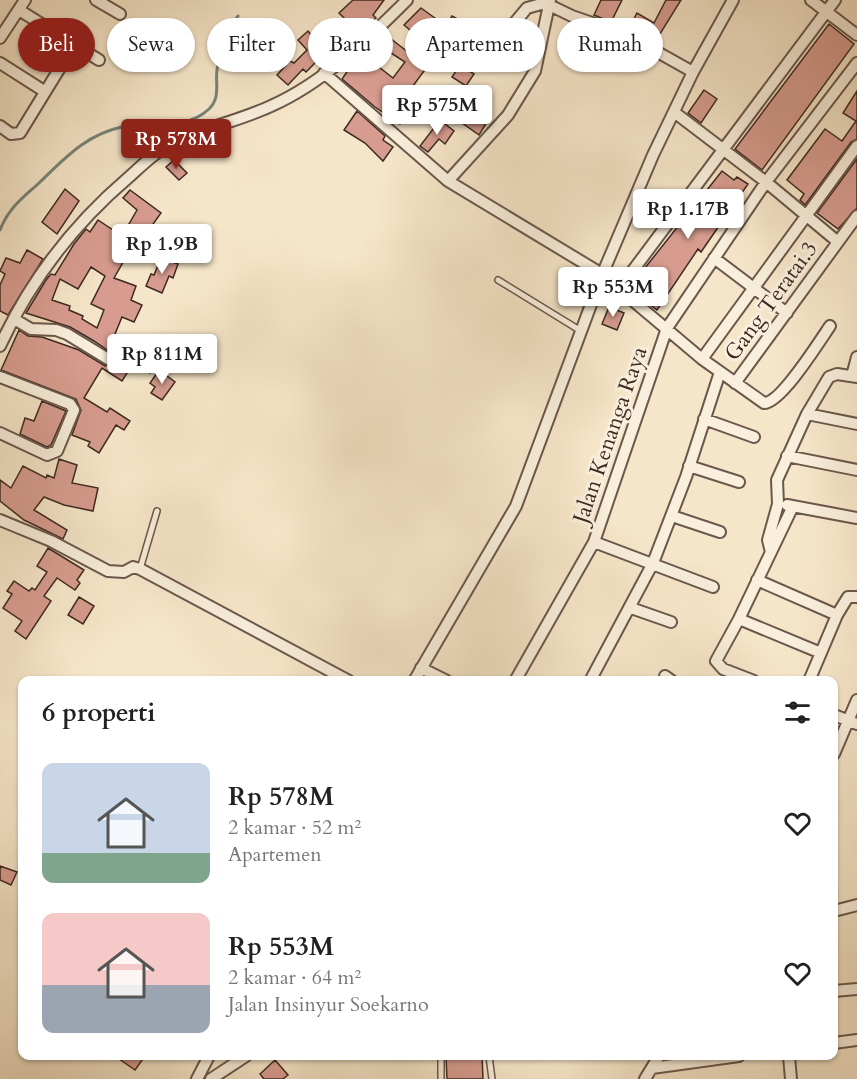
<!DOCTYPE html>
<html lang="id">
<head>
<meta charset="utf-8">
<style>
	body { margin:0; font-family:Cardo,serif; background:#f6f6f6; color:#222; height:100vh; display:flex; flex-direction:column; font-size:22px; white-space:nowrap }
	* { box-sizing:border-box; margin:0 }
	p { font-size:20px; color:#767676 }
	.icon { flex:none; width:33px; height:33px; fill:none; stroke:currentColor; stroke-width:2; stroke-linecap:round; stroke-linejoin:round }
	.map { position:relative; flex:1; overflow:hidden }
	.sheet { position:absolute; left:18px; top:676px; width:820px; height:384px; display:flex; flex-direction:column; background:#fff; border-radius:12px; box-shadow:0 2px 4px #0004 }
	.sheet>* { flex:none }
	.banner { position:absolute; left:18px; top:18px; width:822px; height:54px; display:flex; gap:12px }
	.price { position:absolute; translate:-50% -51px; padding:0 14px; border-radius:6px; background:#fff; color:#222; font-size:20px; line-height:39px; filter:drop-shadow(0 2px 3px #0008) }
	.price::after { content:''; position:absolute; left:50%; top:36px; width:18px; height:14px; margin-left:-9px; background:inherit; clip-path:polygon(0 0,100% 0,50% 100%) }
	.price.selected { background:#8f2418; color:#fff }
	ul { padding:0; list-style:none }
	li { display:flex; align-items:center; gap:18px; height:150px; padding:0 24px }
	li span { display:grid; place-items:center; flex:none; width:168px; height:120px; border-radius:12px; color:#555 }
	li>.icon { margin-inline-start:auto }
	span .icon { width:72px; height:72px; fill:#fffc; stroke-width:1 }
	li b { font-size:26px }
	h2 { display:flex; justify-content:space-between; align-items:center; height:72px; padding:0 24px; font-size:26px }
	.chip { padding:0 21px; border-radius:27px; background:#fff; box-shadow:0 2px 4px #0004; font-size:21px; line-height:54px }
	.chip.selected { background:#8f2418; color:#fff }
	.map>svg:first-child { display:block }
</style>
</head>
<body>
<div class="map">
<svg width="857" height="1079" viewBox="0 0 857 1079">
	<rect width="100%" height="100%" fill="#f6e6c9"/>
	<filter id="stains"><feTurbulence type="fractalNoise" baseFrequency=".00333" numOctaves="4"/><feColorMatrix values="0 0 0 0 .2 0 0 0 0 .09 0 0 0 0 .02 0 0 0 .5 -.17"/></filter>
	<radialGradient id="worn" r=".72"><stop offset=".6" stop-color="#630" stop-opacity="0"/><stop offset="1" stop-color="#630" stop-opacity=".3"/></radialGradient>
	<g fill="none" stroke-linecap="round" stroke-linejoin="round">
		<path stroke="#778479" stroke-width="3" d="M0,230c9,-23 23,-32 40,-48 25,-24 47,-48 82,-55 28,-6 64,4 87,-18 12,-12 6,-25 8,-39 3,-21 7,-37 21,-54"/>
	</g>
	<path fill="#d79c8f" stroke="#3d2922" stroke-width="1.5" fill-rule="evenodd" d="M353,0h31l-11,15 3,3 -14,12 -10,-10 -3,3 -10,-10z
		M601,0h21l-11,22 -17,-7z
		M666,0h15l-26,42 -26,-14 8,-15 17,10z
		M421,8l25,18 6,-10 15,8 -5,10 -4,-2 -15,26 -39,-33z
		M829,24l25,20 -92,126 -27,-21z
		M308,31l10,13 13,-11 12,13 -24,18 -3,-2 -10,10 -3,-3 -15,16 -11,-10 13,-14 4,2 13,-13 -9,-10z
		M386,35l41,32 -20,27 10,6 -17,24 -25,-17 -33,-28 13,-19 11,-10 7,5 -3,5 23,18 12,-16 -25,-16z
		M460,65l14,9 -8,12 -14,-9z
		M704,90l13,9 -16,24 -13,-10z
		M857,91v48l-6,3 -46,63 -5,-5 4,-6 -17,-14 38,-51 17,12 14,-20 -13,-8z
		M467,108l20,14 -8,13 -21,-15z
		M357,111l28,25 -2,4 10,7 -10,14 -18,-18 -21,-13z
		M440,120l14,11 -9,13 -6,-5 -11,13 -8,-6z
		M857,159v49l-19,21 -21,-16z
		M174,160l13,13 -8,7 -13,-13z
		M722,171l12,9 3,-3 11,7 -47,68 -3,-3 -41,61 -28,-22z
		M65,189l14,12 -22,33 -15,-12z
		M130,190l31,23 -20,28 -4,-3 -23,40 22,8 -5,14 11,5 -8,17 -12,-5 -7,17 19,12 3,-6 24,16 -11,17 -16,-11 -12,19 -20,-13 -18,30 23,14 3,-4 20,13 -6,9 -8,-5 -17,28 -11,-7 2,-4 -18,-7 9,-25 -5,-11 -75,-29 18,-40 9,6 14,1 37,13 26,16 9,-3v-8l-20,-14 -24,-14 -44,-14 20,-33 5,-6 4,1 19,-31 12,-15 4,3 8,-12 24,16 15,-26 -14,-12zM91,267l14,9 -14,28 13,6 -7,18 -15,-9 1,-3 -14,-6 1,-4 -18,-6 8,-21 18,10z
		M175,231l21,10 -5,10 -21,-10z
		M27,250l16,9 -35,56 -8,-4v-26l5,-11 -5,-3 6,-13 14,5z
		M161,258l17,6 -5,14 -4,-2 -7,17 -16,-7 5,-12 3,1z
		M609,307l15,6 -7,17 -15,-6z
		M159,370l16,12 -13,18 -11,-7 4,-6 -5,-4z
		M42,401l24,10 -15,34 -4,2 -27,-13 5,-16 9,3z
		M59,459l18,6 -5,18 26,5 -5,23 -29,-6 -20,-8 -10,13 33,20 -4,9 -39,-19 -24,-19v-21l11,8 12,-22 23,12 1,-3 7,3z
		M48,548l36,22 -7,10 3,3 -5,7 -18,-12 -13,18 7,5 -25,38 -11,-8 7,-10 -19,-13 9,-14 -5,-3 7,-10 15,10 3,-3 3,2 12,-18 -10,-6z
		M79,597l15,9 -11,18 -15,-9z
		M0,866l17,6 -6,13 -11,-5z
		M115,1056h30l-10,14z
		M446,1056h36l1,23h-36z
		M275,1060l13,15 -5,4h-19l-4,-5z"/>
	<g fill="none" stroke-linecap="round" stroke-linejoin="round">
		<g stroke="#6b584c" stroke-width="8">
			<path id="lane" d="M498,280l83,51
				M140,569l17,-58
				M441,1056v23
				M489,1056l3,23"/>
		</g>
		<g stroke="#6b584c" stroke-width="14">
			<path id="street" d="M96,0l24,14
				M811,0l46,35
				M19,10l80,50
				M512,26l15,-18 18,-5 27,13 55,19 66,37
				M0,38l25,-38
				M0,63l44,28
				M324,73l124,108 154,93
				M674,112l92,70 72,60
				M0,126l11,8 9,-1 54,-88
				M448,181l60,-66 27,-44 15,-71
				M714,258l73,55
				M14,319l17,10 25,1 11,4 41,25
				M830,326c-11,16 -49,77 -66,77l-62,-44 -83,-70 216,-289
				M0,346c30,-65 75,-123 129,-169 10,-9 20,-19 32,-27 33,-21 74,-27 110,-44 52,-23 96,-66 136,-106
				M702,359l155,-213
				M852,376l5,-19
				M0,377l70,27 4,6 -17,41 -10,4 -47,-22
				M735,383l122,-167
				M807,414l50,10
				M704,419l50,18
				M787,456l70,14
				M689,466l50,16
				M787,505l70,13
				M672,516l48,16
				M0,520l51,21 57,30 16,1 9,-5 7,2 209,112
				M594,542l119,45
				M771,552l-3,-12 10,-36 -1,-24 30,-66 22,-37 8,-3 20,3
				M757,580l80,35
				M631,608l40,14
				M739,619l82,34
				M421,668l26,13
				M665,676l7,5
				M414,681l102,-175 86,-231 51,-120 40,-83 40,-72
				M515,681l79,-139 73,-214 99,-146 91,-119
				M590,681l63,-118 33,-86 34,-105
				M754,681l-31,-12 -7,-8 23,-42 54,-113
				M809,681l28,-66 11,-18h9
				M834,715l23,9
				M834,754l23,-54
				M834,911l23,-6
				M834,991l23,-2
				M834,1043l23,-3
				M789,1056l2,23
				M652,1068l87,-12
				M197,1079l12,-23
				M211,1079l35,-23
				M645,1079l14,-23"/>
		</g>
		<use href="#lane" stroke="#f9efdc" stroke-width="5"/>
		<use href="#street" stroke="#f9efdc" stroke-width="10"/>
	</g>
	<g text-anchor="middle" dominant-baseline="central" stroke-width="6" stroke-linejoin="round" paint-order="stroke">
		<g font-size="22" fill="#3d2922" stroke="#f9efdc">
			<text transform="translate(771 301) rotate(-54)">Gang Teratai.3</text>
			<text transform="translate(610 435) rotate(-71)">Jalan Kenanga Raya</text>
		</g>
	</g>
	<rect width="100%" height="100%" filter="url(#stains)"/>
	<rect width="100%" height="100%" fill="url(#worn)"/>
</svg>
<b class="price" style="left:437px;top:136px">Rp 575M</b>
<b class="price selected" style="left:176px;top:170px">Rp 578M</b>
<b class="price" style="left:688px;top:240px">Rp 1.17B</b>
<b class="price" style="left:162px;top:275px">Rp 1.9B</b>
<b class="price" style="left:613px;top:318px">Rp 553M</b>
<b class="price" style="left:162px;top:385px">Rp 811M</b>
<div class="banner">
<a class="chip selected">Beli</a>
<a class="chip">Sewa</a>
<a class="chip">Filter</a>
<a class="chip">Baru</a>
<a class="chip">Apartemen</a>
<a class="chip">Rumah</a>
</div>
<section class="sheet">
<h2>6 properti<svg class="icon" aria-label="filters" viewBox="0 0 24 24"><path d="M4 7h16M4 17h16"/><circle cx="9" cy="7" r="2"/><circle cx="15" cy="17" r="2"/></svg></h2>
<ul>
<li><span style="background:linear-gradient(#c9d6e8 75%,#7fa58c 0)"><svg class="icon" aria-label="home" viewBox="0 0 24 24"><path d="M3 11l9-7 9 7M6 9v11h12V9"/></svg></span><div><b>Rp 578M</b><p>2 kamar · 52 m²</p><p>Apartemen</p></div><svg class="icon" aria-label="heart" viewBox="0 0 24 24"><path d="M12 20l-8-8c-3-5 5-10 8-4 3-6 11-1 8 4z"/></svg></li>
<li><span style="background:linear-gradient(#f6c9c9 60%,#9aa5b1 0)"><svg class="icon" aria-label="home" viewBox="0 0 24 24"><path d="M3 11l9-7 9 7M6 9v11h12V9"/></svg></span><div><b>Rp 553M</b><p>2 kamar · 64 m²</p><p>Jalan Insinyur Soekarno</p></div><svg class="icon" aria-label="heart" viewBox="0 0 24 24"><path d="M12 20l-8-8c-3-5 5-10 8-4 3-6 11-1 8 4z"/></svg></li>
</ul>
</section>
</div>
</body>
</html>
